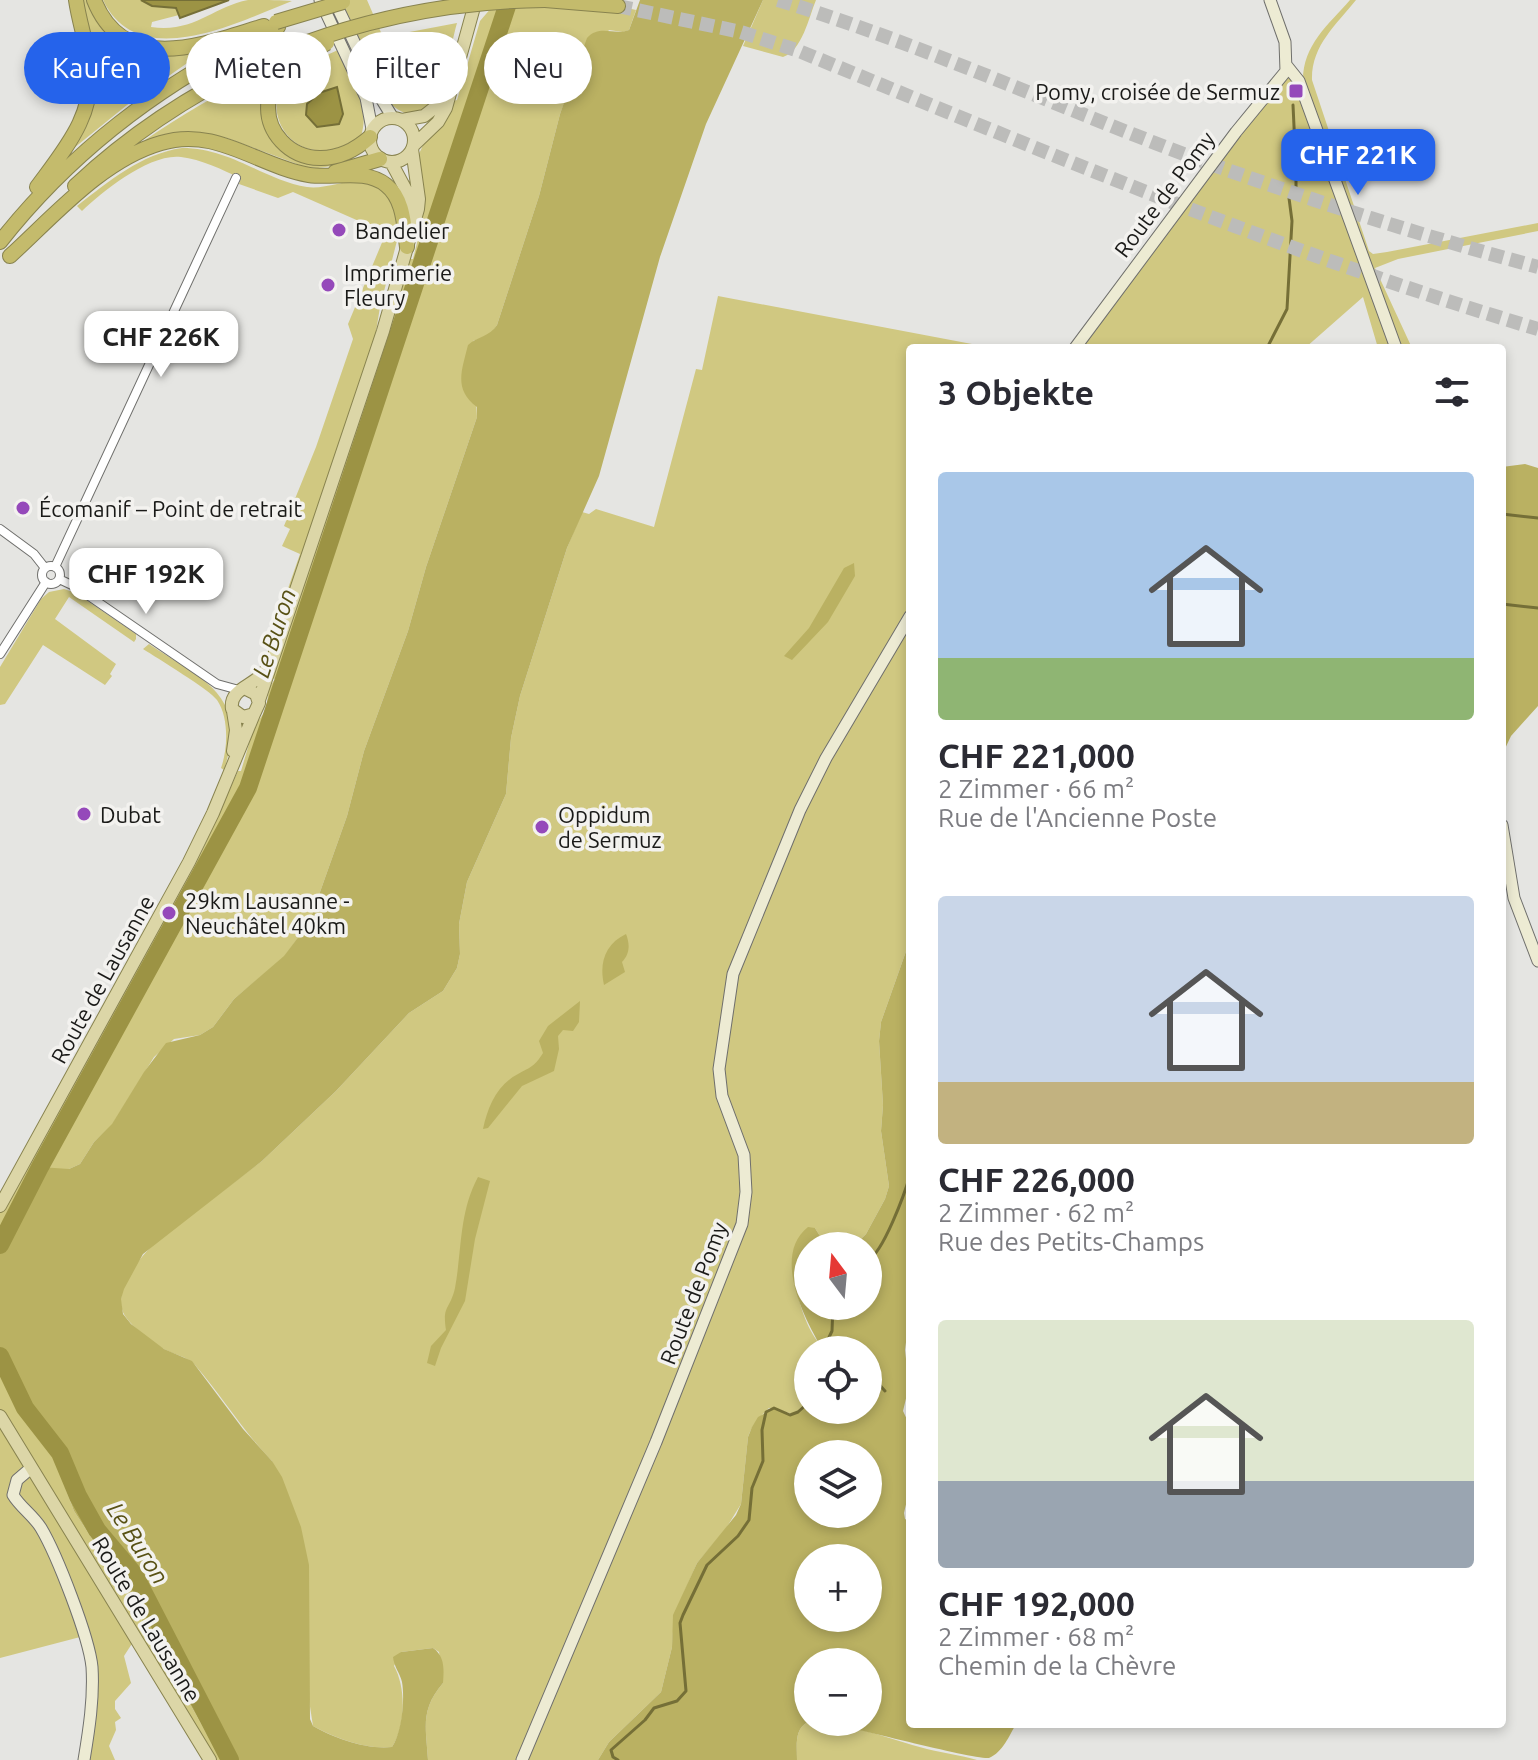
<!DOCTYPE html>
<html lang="de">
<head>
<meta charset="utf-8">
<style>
	body { margin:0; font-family:Ubuntu,sans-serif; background:#f2f2f3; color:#2b2b33; height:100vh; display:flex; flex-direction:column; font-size:30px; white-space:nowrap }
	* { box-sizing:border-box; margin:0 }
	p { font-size:26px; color:#7c7c81 }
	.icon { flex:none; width:44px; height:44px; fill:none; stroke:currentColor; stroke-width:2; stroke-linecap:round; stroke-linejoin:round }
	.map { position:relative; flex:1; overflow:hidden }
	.side { position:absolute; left:906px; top:344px; width:600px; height:1384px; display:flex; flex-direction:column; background:#fff; border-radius:8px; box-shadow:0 4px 12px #0003 }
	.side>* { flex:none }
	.banner { position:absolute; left:24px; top:32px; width:760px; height:72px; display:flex; gap:16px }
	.needle { width:52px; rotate:344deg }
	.controls { position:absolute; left:794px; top:1232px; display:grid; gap:16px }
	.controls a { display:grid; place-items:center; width:88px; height:88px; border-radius:50%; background:#fff; box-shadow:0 4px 12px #0003; font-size:40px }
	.price { position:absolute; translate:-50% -68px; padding:0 18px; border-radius:16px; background:#fff; color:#222; font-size:26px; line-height:52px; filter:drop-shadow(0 2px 4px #0008) }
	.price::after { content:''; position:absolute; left:50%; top:48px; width:24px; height:18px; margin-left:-12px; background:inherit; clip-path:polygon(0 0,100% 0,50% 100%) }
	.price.selected { background:#2563eb; color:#fff }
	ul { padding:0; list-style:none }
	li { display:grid; align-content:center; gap:16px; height:424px; padding:0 32px }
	li span { display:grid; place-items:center; height:248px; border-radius:8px; color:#555 }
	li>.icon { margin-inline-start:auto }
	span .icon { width:144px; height:144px; fill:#fffc; stroke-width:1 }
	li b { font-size:34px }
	h2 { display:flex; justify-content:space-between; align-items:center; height:96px; padding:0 32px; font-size:34px }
	.pill { padding:0 28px; border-radius:36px; background:#fff; box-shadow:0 4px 12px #0003; font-size:28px; line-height:72px }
	.pill.selected { background:#2563eb; color:#fff }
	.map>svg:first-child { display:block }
</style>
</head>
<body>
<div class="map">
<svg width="1538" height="1760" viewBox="0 0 1538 1760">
	<rect width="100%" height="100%" fill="#e5e5e2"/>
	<path fill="#d0c881" d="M79,0h11l27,38 88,10 1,2 -79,55 -53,43 -2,-2 14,-27z
		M103,0h38l11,6 25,3 2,6 -27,7 -1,5c44,6 61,-20 97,-27 13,0 33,0 44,1 -54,21 -154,73 -189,-1z
		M338,0h29l16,37 74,-14c-8,27 -22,128 -70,77z
		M498,0l120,6 18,4 -7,20 -6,2 -14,-2 -37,52 -12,32 -21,82 -42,129 -7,10 -17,6 4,76 -51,150 -18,64 -44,120 -17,65 -38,107 -25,34 -50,42 -21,28 -13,8 -26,4 -20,18 -42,68 -18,17 -14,22 -11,5h-12l-54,66 -3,10v-39l202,-355 36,-80h3l13,-44 12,-17 3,-22 6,-9 -3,-1 99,-294 38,-125h4l7,-28 -3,-1 1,-74 6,-13 29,-42 4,-1 23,-79z
		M763,0h53c-7,17 -14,51 -33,57l-40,-11z
		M1350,0h6c-20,25 -45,46 -44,80l57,171 4,3 14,-2 151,-29v8l-140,28 -23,9 37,80h-12l-97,-268c0,-35 25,-55 47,-80z
		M338,50c13,26 33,56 23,86 -13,8 -29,17 -46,14 -32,-4 -51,-43 -29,-70 12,-14 35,-22 52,-30z
		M279,66l-7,10 8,73 19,12 40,4 -21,3 -13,-1 -78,-29 -22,-4 -58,10 -2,-4c43,-29 86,-55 134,-74z
		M1287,66l11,23 94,259h-14l-15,-51 -58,51h-230z
		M182,148c49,0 82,32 125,39 20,3 47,-11 62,-5 7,3 15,9 22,13l9,34 -20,78 -6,37 -102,300 -3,-1 31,-89 -18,-8 8,-17 -6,-3 32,-79 37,-108 -5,-15 38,-91 -93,-41 -15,6 -39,-14 2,-6c-19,-8 -40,-19 -60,-21 -31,-4 -78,34 -99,54l-5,-5c32,-25 64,-52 105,-58z
		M718,296l275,52h-83v592l-29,82 -2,19 4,64 -2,26 8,55 -4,13 -19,35 -12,12h-28l-11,-18 -22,26c-2,25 11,78 31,94l-16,2v53c-19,19 -19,6 -39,5 -10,10 -16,15 -21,29l-7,67 -16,26 -28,33 -23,52 -2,32 -11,45 -52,50 -11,18h-170c-2,-33 -8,-50 15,-77l-4,-31 -6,-4 -32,4 -7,14c12,21 12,60 -2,81 -25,3 -57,-9 -79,-21l-41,-265c-29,-30 -50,-65 -77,-96 -8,-9 -23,-11 -33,-17 -12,-8 -29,-20 -37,-32 -15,-24 15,-59 31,-74l106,-81 74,-70 73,-78 34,-22 14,-23 3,-14 -1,-30 8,-42 39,-88 5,-56 9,-42 47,-148 15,-36 7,2 7,-5 58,18 42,-158 6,1z
		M64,589l12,4 60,41v5l-2,3 -65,-45 -14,22 61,45 -6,10 2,2 -7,9 -62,-40 -38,59 -5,1v-38l41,-68 8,-7z
		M149,644c55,37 100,50 75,126l-3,-2c7,-19 8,-51 -4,-68 -7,-10 -60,-42 -74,-51z
		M0,1356l25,52 35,45v21l14,37 57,88 9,19 22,31 9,22 51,89h-12l-75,-121 -11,17 7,27 -16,18v8l6,9 -6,4 1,8 -7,16 6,14h-31l8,-64 -8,-60 -84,22z
		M808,1722c41,0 80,17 119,27 17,4 33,6 50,11h-180c0,-14 -3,-31 11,-38z"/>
	<path fill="#bab162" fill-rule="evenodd" d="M640,0h123l-57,124 -46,133 -61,219 -32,72 -47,148 -9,42 -5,56 -39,88 -8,42 1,30 -3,14 -14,23 -34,22 -73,78 -74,70 -119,93 -19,35 -3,10 2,15 8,10 33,25 28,12 51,68 29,32 10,16 19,50 8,38 1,154 3,7c21,12 54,24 79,21 10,-15 13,-48 10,-65 -2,-9 -8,-15 -9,-25l8,-5 32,-4c12,8 11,22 10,35 -23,27 -17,44 -15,77h-206l-51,-89 -9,-22 -22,-31 -9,-19 -57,-88 -14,-37v-21l-35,-45 -22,-44 -3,-8v-111l40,-78 29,2 11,-5 14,-22 18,-18 32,-52 22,-29 34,-8 13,-8 21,-28 50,-43 25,-33 38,-107 17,-65 44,-120 18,-64 51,-150v-10c-24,-18 -15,-37 -9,-62 10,-9 21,-8 29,-20l42,-129 21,-82 27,-76c13,-14 27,-2 42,-8z
		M1525,464l13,4v238l-27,30 -9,19v-288z
		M854,563l1,13 -27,46 -36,38 -8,-4 25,-28 35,-60z
		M626,934c4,10 4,20 -4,28l3,10 -21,13c-5,-22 1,-41 22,-51z
		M910,940v371l-5,39 4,36 -6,25 7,15v61l-6,26 1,6 5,3v202h106c-7,12 -13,28 -27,34 -13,2 -139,-31 -164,-36h43v-60h-60v60c-14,7 -11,24 -11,38h-199l11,-18 52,-50 11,-45 1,-32 24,-52 39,-48 5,-11 7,-67 4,-10 6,-10 16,-9 16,7 8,-3 10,-9v7h60v-60h-45c-17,-28 -52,-94 -15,-123l7,1 11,18h-18v60h60v-60h-14l12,-12 19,-35 4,-13 -8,-55 2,-26 -4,-64 2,-19zM868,1454v60h-60v-60zM868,1558v60h-60v-60z
		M580,1001l-1,21 -6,9 -10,-1 -5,6 1,13 -5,22 -32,15 -34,42 -5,1c5,-23 14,-44 35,-55 13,-7 17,-8 25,-21l-4,-12 9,-15z
		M478,1177l12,4 -15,58 -10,62 -24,47 -6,18 -8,-3 4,-17 15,-16c-4,-25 4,-20 9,-42 7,-38 4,-76 23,-111z"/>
	<path fill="#9c9344" stroke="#756f37" stroke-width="2" d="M141,0h88l-49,18 -4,-10 -24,-2z
		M337,87l6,27 -4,10 -22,3 -11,-12 1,-11 12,-11z"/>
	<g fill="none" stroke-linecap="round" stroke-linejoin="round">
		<path stroke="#756f37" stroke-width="3" d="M1267,348l20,-39 5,-88 -3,-23 7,-11v-18l-3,-64
			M1502,514l36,4
			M1502,604l36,4
			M868,1260c15,-7 37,-67 42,-85
			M824,1348l12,2
			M823,1350l9,-19 1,-25
			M868,1372l17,19
			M618,1760l-5,-3 -2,-7 34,-30 9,-12 23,-7 9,-10 -6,-68 3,-8 24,-50 31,-29 11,-16 3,-32 11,-27 -1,-31 4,-18 8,-4 16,7 8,-3 10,-9"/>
		<path stroke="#9c9344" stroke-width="18" d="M0,1245l40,-78 208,-379 261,-788
			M0,1356l25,52 35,45 18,43 19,34 37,44 96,186"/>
		<path stroke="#bcbcba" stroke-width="14" stroke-dasharray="14 7" stroke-linecap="butt" d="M778,0c143,44 280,107 419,159 112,41 226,77 341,108
			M618,6l123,26 58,19c244,100 486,203 739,278"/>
		<g stroke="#6f6f6c" stroke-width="10">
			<path id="street" d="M0,529l34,25 11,14
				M42 575a9 9 0 1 1 18 0a9 9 0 1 1-18 0Z
				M55,567l181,-389
				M59,579l17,8 141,97 22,6
				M0,654l46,-72"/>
		</g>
		<g stroke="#6f6f6c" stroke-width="13">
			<path id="secondary" d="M320,0l46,98 6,31
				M334,0l48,100 11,18
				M1287,66l12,15 97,267
				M1075,348l161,-216 50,-61 -1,-29 -15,-42
				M1502,825l12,73 24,63
				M31,1468l-14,12 -4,15c7,12 20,20 28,33 16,27 48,109 51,139 2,31 -3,63 -8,93
				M522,1760l134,-318 86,-218 4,-32 -2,-37 -22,-59 -3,-27 14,-95 67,-164 26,-52 84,-142"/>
		</g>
		<g stroke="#88834f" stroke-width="14">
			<path id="primary" d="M370 140a22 22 0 1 1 44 0a22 22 0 1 1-44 0Z
				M402,120l22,-4 24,-19
				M414,145l24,-23 8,-14 30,-108
				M391,162l15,28 5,32
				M246,689l10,5 3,9 -5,11 -11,3 -11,-8c-3,-21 22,-22 34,-39
				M259,700l124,-369 35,-122 1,-10 -7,-50
				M233,751l3,-21 -3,-19
				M0,1206l189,-344 24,-49 41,-99
				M0,1416l210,344"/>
		</g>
		<g stroke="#88834f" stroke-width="16">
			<path id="highway" d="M94,0c31,78 113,43 170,26
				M545,0l73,6
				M294,61c-66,51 7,137 76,76
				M335,172l45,-13
				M75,186c63,-59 135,-104 214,-137
				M37,187c28,-38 60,-74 52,-125 -3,-21 -10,-41 -13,-62
				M0,242c74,-94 170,-165 278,-215
				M10,256c44,-40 92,-96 151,-113 55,-17 96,23 148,32 25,4 56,-7 77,10 18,14 18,41 21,62"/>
		</g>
		<use href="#street" stroke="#fff" stroke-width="8"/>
		<use href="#secondary" stroke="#edebd3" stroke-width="11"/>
		<use href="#primary" stroke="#dcd6a7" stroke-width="12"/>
		<use href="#highway" stroke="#c4bb6c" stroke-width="14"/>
		<g stroke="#88834f" stroke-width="16" stroke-linecap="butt">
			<path id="highway-bridge" d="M276,22l67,-20
				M289,49c82,-32 168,-48 256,-49
				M294,61l33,-18"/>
		</g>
		<use href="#highway-bridge" stroke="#c4bb6c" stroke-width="14"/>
	</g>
	<g fill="#9549ba" stroke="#f3f2ef" stroke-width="3">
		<rect x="1288" y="83" width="16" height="16" rx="4"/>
		<circle cx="339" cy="230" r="8"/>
		<circle cx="328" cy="285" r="8"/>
		<circle cx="23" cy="508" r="8"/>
		<circle cx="84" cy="814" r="8"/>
		<circle cx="542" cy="827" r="8"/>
		<circle cx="169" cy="913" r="8"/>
	</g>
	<g text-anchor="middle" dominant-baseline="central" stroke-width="7" stroke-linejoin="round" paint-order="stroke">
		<g font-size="22" fill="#1a1a18" stroke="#f3f2ef" text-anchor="start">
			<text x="1280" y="91" text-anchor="end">Pomy, croisée de Sermuz</text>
			<text x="355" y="230">Bandelier</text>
			<text x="344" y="272">Imprimerie<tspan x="344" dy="25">Fleury</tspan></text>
			<text x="39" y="508">Écomanif – Point de retrait</text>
			<text x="100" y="814">Dubat</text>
			<text x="558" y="814">Oppidum<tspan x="558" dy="25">de Sermuz</tspan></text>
			<text x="185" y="900">29km Lausanne -<tspan x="185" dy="25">Neuchâtel 40km</tspan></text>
		</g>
		<g font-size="22" fill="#1a1a18" stroke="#f3f2ef">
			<text transform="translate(1164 194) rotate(-53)">Route de Pomy</text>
			<text transform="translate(102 979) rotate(-61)">Route de Lausanne</text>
			<text transform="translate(693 1293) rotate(-69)">Route de Pomy</text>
			<text transform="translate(147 1619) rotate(59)">Route de Lausanne</text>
		</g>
		<g font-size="24" font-style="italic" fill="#585115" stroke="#f3f2ef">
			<text transform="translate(274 633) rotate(-72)">Le Buron</text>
			<text transform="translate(138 1543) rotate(57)">Le Buron</text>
		</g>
	</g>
</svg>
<div class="controls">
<a><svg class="needle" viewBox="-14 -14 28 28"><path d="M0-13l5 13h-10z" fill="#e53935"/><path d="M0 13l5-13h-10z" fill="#7c7c81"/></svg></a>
<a><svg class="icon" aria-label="locate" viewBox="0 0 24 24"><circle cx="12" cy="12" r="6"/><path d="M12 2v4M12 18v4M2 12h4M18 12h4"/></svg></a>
<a><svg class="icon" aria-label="layers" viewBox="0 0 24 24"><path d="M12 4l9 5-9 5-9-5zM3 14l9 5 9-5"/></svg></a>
<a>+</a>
<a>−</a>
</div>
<b class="price selected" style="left:1358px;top:197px">CHF 221K</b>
<b class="price" style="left:161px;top:379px">CHF 226K</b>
<b class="price" style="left:146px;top:616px">CHF 192K</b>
<div class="banner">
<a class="pill selected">Kaufen</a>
<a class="pill">Mieten</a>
<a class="pill">Filter</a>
<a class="pill">Neu</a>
</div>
<section class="side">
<h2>3 Objekte<svg class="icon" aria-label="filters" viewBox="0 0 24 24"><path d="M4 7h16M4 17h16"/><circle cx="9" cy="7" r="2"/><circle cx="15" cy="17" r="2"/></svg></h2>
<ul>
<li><span style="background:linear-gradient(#a9c7e8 75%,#8fb573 0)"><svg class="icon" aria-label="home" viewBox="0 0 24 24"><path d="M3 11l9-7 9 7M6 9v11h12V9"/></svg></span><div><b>CHF 221,000</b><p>2 Zimmer · 66 m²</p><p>Rue de l'Ancienne Poste</p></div></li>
<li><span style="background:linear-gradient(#c9d6e8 75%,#c2b280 0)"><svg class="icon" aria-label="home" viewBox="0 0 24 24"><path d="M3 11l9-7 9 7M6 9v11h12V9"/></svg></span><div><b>CHF 226,000</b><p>2 Zimmer · 62 m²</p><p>Rue des Petits-Champs</p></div></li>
<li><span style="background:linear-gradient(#dfe7d0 65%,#9aa5b1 0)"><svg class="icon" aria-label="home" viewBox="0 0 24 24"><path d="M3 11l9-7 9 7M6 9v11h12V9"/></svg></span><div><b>CHF 192,000</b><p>2 Zimmer · 68 m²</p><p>Chemin de la Chèvre</p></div></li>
</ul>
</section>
</div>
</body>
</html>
